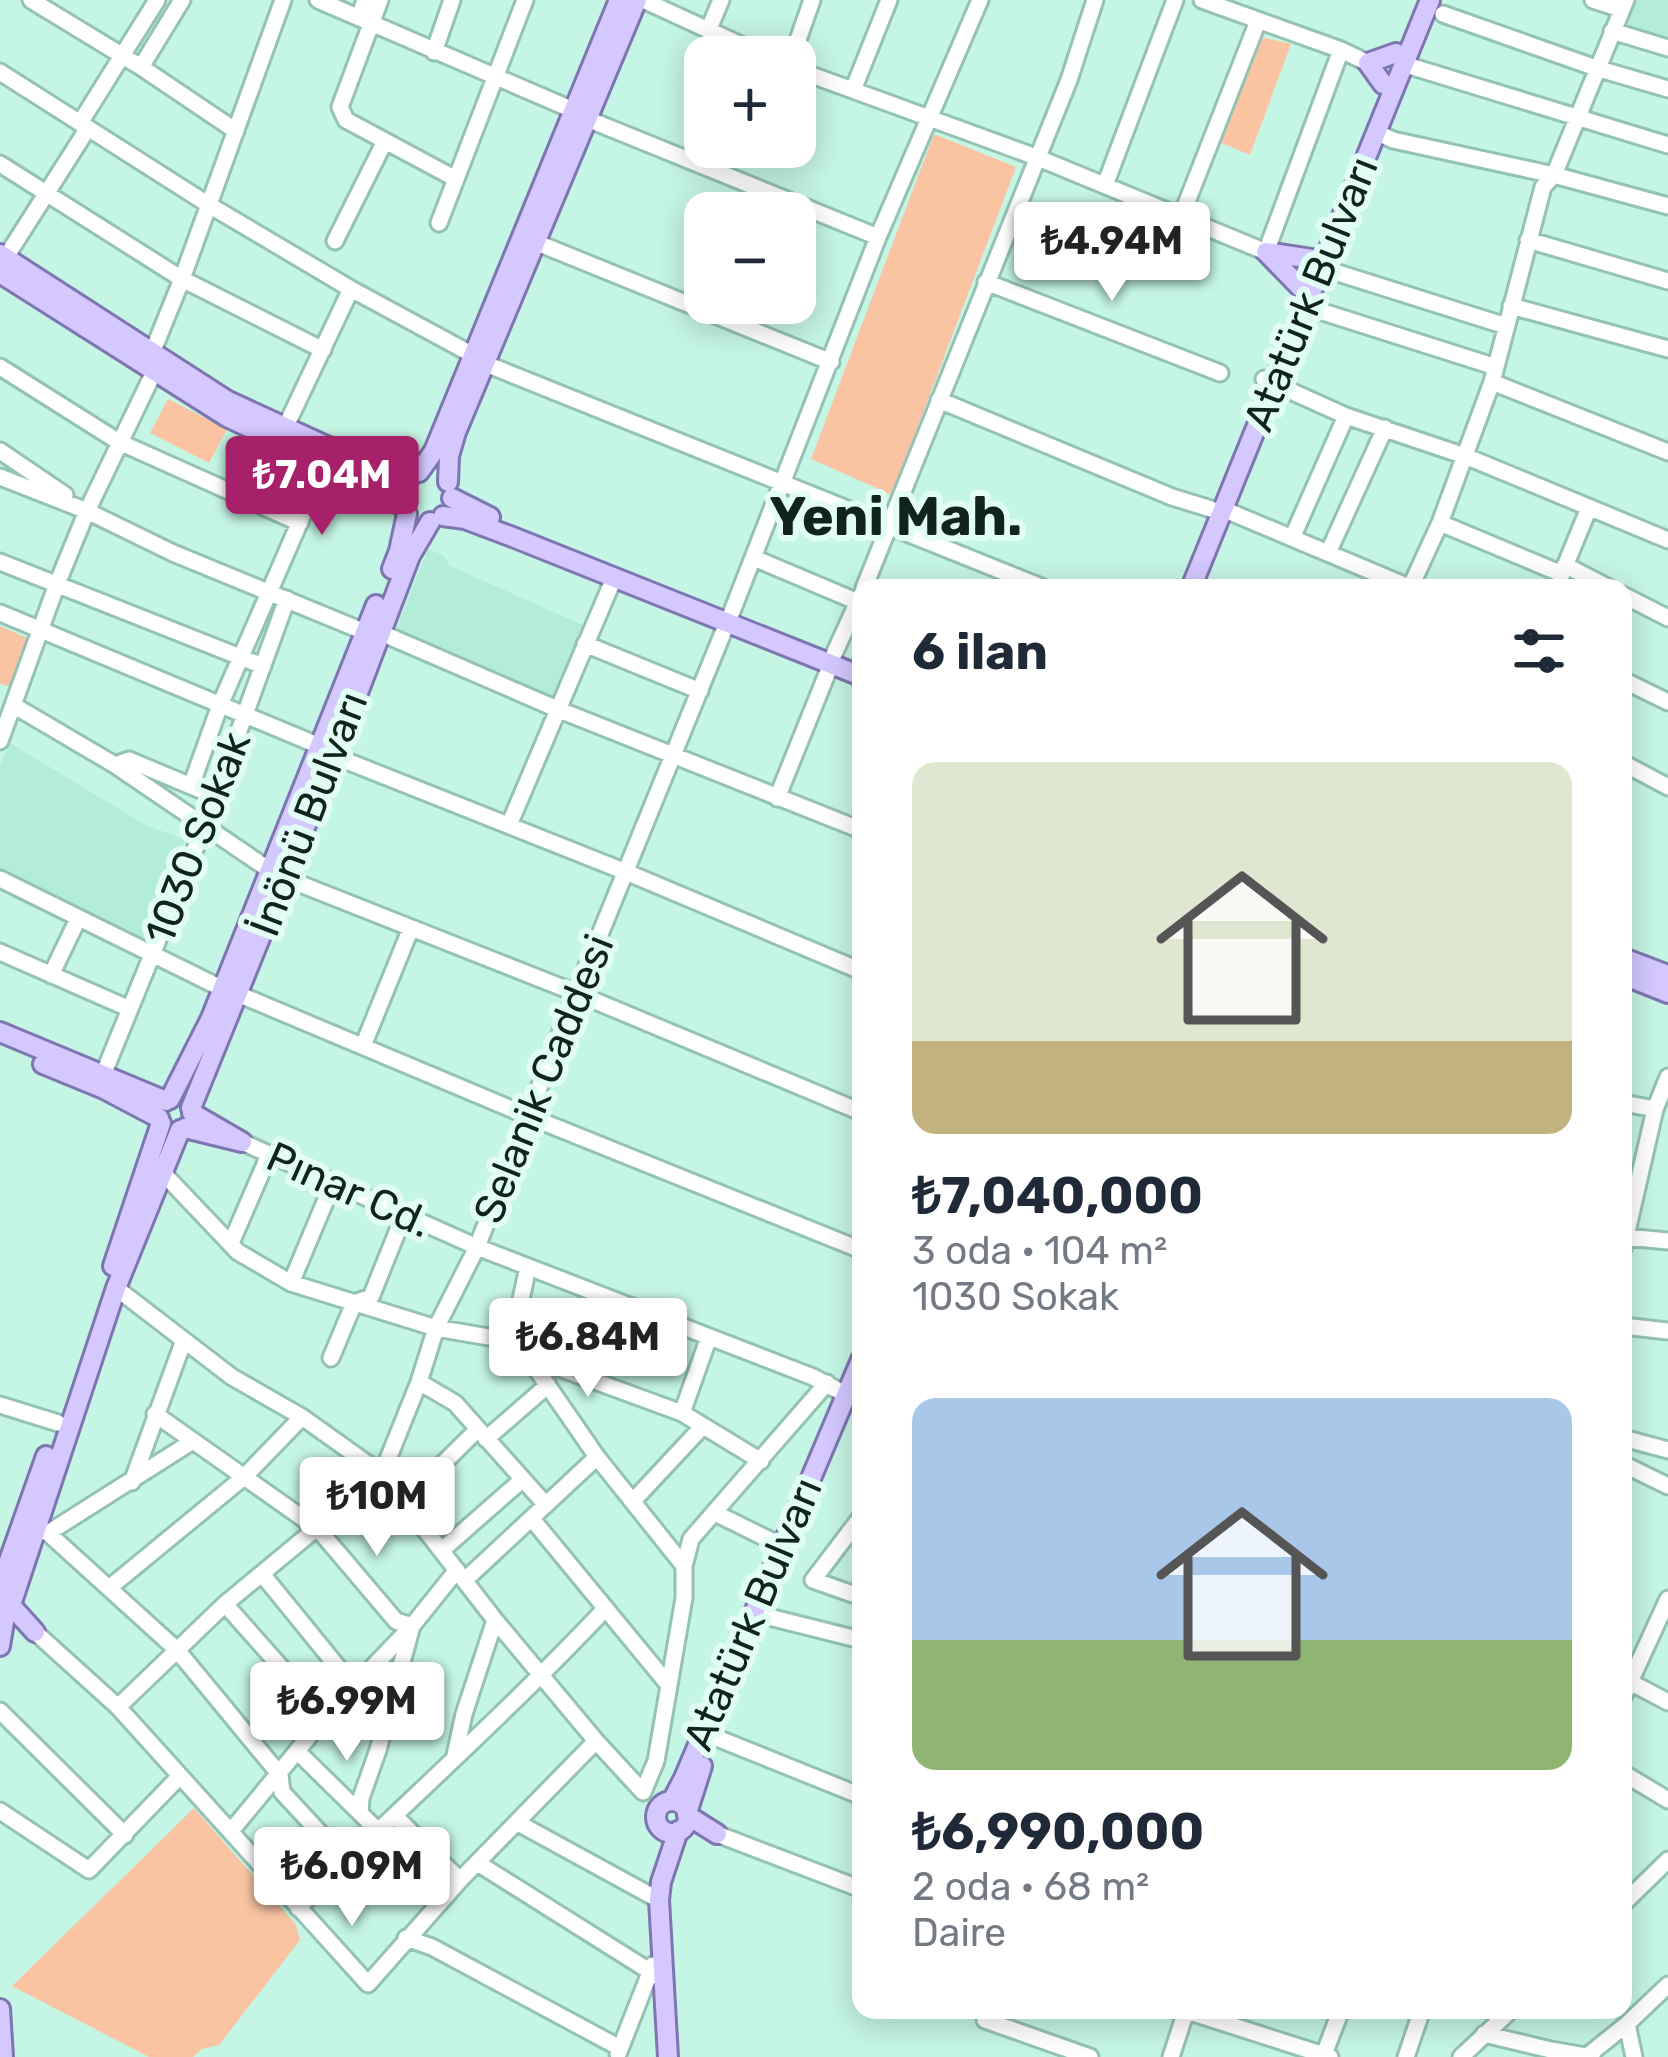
<!DOCTYPE html>
<html lang="tr">
<head>
<meta charset="utf-8">
<style>
	body { margin:0; font-family:Rubik,sans-serif; background:#f6f6f7; color:#1f2937; height:100vh; display:flex; flex-direction:column; font-size:45px; white-space:nowrap }
	* { box-sizing:border-box; margin:0 }
	p { font-size:39px; color:#747a83 }
	.icon { flex:none; width:66px; height:66px; fill:none; stroke:currentColor; stroke-width:2; stroke-linecap:round; stroke-linejoin:round }
	.map { position:relative; flex:1; overflow:hidden }
	.drawer { position:absolute; left:852px; top:579px; width:780px; height:1440px; display:flex; flex-direction:column; background:#fff; border-radius:24px; box-shadow:0 6px 30px #0003 }
	.drawer>* { flex:none }
	.buttons { position:absolute; left:684px; top:36px; display:grid; gap:24px }
	.buttons a { display:grid; place-items:center; width:132px; height:132px; border-radius:24px; background:#fff; box-shadow:0 6px 30px #0003; font-size:60px }
	.price { position:absolute; translate:-50% -102px; padding:0 27px; border-radius:12px; background:#fff; color:#222; font-size:39px; line-height:78px; filter:drop-shadow(0 3px 6px #0008) }
	.price::after { content:''; position:absolute; left:50%; top:72px; width:36px; height:27px; margin-left:-18px; background:inherit; clip-path:polygon(0 0,100% 0,50% 100%) }
	.price.on { background:#a7216a; color:#fff }
	ul { padding:0; list-style:none }
	li { display:grid; align-content:center; gap:24px; height:636px; padding:0 60px }
	li span { display:grid; place-items:center; height:372px; border-radius:24px; color:#555 }
	li>.icon { margin-inline-start:auto }
	span .icon { width:216px; height:216px; fill:#fffc; stroke-width:1 }
	li b { font-size:51px }
	h2 { display:flex; justify-content:space-between; align-items:center; height:144px; padding:0 60px; font-size:51px }
	.map>svg:first-child { display:block }
</style>
</head>
<body>
<div class="map">
<svg width="1668" height="2057" viewBox="0 0 1668 2057">
	<rect width="100%" height="100%" fill="#c5f5e5"/>
	<path fill="#b3ecd9" d="M1637,0h31v42l-43,-12z
		M428,549l15,6 7,11 135,60 -30,72 -159,-68z
		M10,743l137,83 38,13 -39,104 -146,-72v-105z"/>
	<path fill="#fac4a3" d="M1261,37l30,7 -41,111 -31,-13z
		M934,134l82,33 -124,328 -81,-36z
		M168,399l59,30 -18,34 -59,-30z
		M0,626l27,12 2,8 -17,41 -12,-3z
		M194,1808l102,117 4,15 -81,105 -17,4 -9,8h-44l-137,-71z"/>
	<g fill="none" stroke-linecap="round" stroke-linejoin="round">
		<g stroke="#94c2b3" stroke-width="21">
			<path id="minor" d="M31,0l110,67 95,64
				M318,0l255,110
				M380,0l-40,107 6,13 110,59
				M643,0l124,57
				M1202,0l139,50 27,13
				M1593,0l28,9
				M1443,14l153,54 72,21
				M359,18l6,-18
				M708,31l13,-31
				M1612,31l56,17
				M434,52l18,-52
				M792,57l20,-57
				M1403,64l265,81
				M141,67l41,-67
				M795,69l241,88 230,95 75,-202
				M0,72l209,133 142,84 122,66
				M853,90l36,-90
				M585,118l293,119
				M80,123l77,-123
				M1376,132l17,8 161,35 114,31
				M0,164l182,115 141,71
				M1105,185l70,-185
				M1181,217l77,-196
				M439,223l86,-223
				M1528,240l140,41
				M335,241l49,-98
				M535,242l296,120
				M6,257l82,-129
				M1338,273l168,53
				M986,282l234,91
				M1511,306l157,43
				M1323,312l173,55
				M152,353l30,-74 101,-279
				M486,364l558,224
				M0,367l119,75 181,81
				M1264,379l82,37 119,40 203,84
				M1492,382l176,70
				M939,400l233,97 39,12
				M285,428l66,-139
				M0,451l65,44
				M0,477l87,34 86,42 192,79
				M1223,509l188,79
				M1440,523l122,51
				M1292,538l54,-122
				M1328,553l57,-125
				M754,558l104,44
				M0,562l263,104
				M1565,565l44,23
				M864,588l205,-508 26,-80
				M1410,588l30,-65 52,-141 51,-195 11,-12 72,-175
				M1556,588l33,-80
				M1623,595l45,23
				M0,613l322,134
				M731,614l147,-377 102,-237
				M379,632l178,77 304,121
				M585,644l115,47
				M834,654l26,-57
				M1623,680l45,22
				M13,705l102,60 156,106
				M0,741l57,-157 30,-73 67,-139
				M334,756l292,116 235,99
				M1623,763l45,24
				M115,765l14,-5 86,36
				M191,786l29,-81 105,-241
				M777,798l54,-134
				M509,825l105,-247
				M285,878l291,115 285,119
				M0,879l223,110
				M0,952l130,57
				M51,975l27,-56
				M238,994l290,122 333,134
				M363,1046l48,-118
				M103,1075l101,-248 83,-228
				M1623,1103l32,6
				M242,1142l235,105 336,130 34,18 14,3
				M162,1172l76,80 53,31 145,45 76,13 16,16 69,100 87,109
				M1626,1237l42,4
				M231,1243l38,-88
				M1623,1249l32,-140 13,-32
				M291,1283l42,-100
				M116,1288l116,89 70,40 80,57 113,146 101,121 47,51 13,-31 28,-163v-32l7,-27 136,-156
				M1623,1326l45,5
				M512,1341l16,-74
				M529,1357l153,56 79,48
				M331,1358l23,-55 17,-6 33,-82
				M419,1382l36,21 91,102
				M0,1405l58,18
				M682,1413l27,-76
				M155,1414l163,115 78,92 16,5 -87,91 -94,114
				M1623,1438l45,12
				M486,1439l62,-54
				M1623,1464l45,22
				M132,1482l52,-142
				M633,1501l70,-75
				M404,1502l74,-73
				M715,1513l67,33
				M861,1517l-48,63 48,17
				M532,1519l135,164
				M43,1531l5,2 145,-92
				M48,1533l129,117 103,125 2,17 64,69
				M442,1550l81,-71
				M262,1574l92,113
				M465,1580l132,-123
				M109,1588l135,-111 58,-60
				M225,1604l100,113
				M761,1615l100,25
				M35,1632l83,75 250,277 92,-104 136,-139
				M1630,1682l38,20
				M1623,1697l45,-98
				M118,1707l107,-103 157,-130 37,-92 17,-54 41,-81 99,-254 151,-370
				M0,1711l125,124
				M712,1736l149,60
				M298,1752l62,61
				M455,1755l9,-41 31,-94
				M1623,1773l45,27
				M0,1811l89,59 90,-93
				M395,1816l65,64
				M518,1823l141,77
				M378,1831l-18,-18 1,-15 17,-48 34,-124 45,-56
				M717,1834l144,55
				M479,1864l183,115
				M1623,1904l45,-44
				M298,1908c102,-100 209,-195 307,-299
				M406,1938l26,9 188,101
				M989,2010l-4,10 105,37
				M1184,2010l146,47
				M1627,2024l7,33
				M1484,2034l67,16 41,7
				M618,2054l35,-89
				M1587,2056l40,-32 41,-39
				M1171,2057l15,-46
				M1323,2057l18,-47
				M1406,2057l16,-47
				M1461,2057l50,-47"/>
		</g>
		<g stroke="#7d76b0" stroke-width="24">
			<path id="major" d="M1383,84l-15,-21 28,-10
				M1266,252l46,7 7,12
				M1266,252l35,36
				M0,254l228,147 153,70 30,5
				M0,273l227,144 149,70 26,19
				M419,472l15,-21 185,-451
				M448,482l1,-26 7,-24 181,-432
				M452,498l38,19
				M443,516l22,3 45,17 351,140
				M392,569l7,-18 8,-37
				M1191,588l239,-588
				M1623,958l45,17
				M1623,975l45,18
				M0,1032l166,69
				M43,1064l61,25 55,29
				M170,1099l41,-81 165,-413
				M191,1108l143,-352 76,-200 20,-34
				M185,1128l57,14 -50,-29
				M113,1266l48,-143
				M0,1586l46,-130
				M6,1600l29,32
				M0,1646l5,-30 4,-5 107,-323 64,-158
				M672,1801l12,-23 177,-418
				M656 1817a16 16 0 1 1 32 0a16 16 0 1 1-32 0Z
				M687,1813l15,-47
				M687,1815l30,19
				M0,2009l3,48
				M668,2057l-9,-157 2,-18 17,-51"/>
		</g>
		<use href="#minor" stroke="#fff" stroke-width="15"/>
		<use href="#major" stroke="#d4c8ff" stroke-width="18"/>
	</g>
	<g text-anchor="middle" dominant-baseline="central" stroke-width="12" stroke-linejoin="round" paint-order="stroke">
		<g font-size="42" fill="#11231e" stroke="#e1fdf4">
			<text transform="translate(1311 294) rotate(-68)">Atatürk Bulvarı</text>
			<text transform="translate(309 814) rotate(-69)">İnönü Bulvarı</text>
			<text transform="translate(198 838) rotate(-69)">1030 Sokak</text>
			<text transform="translate(544 1079) rotate(-68)">Selanik Caddesi</text>
			<text transform="translate(349 1190) rotate(24)">Pınar Cd.</text>
			<text transform="translate(753 1614) rotate(-67)">Atatürk Bulvarı</text>
		</g>
		<g font-size="54" font-weight="bold" fill="#11231e" stroke="#e1fdf4">
			<text x="896" y="517">Yeni Mah.</text>
		</g>
	</g>
</svg>
<div class="buttons">
<a>+</a>
<a>−</a>
</div>
<b class="price" style="left:1112px;top:304px">₺4.94M</b>
<b class="price on" style="left:322px;top:538px">₺7.04M</b>
<b class="price" style="left:588px;top:1400px">₺6.84M</b>
<b class="price" style="left:377px;top:1559px">₺10M</b>
<b class="price" style="left:347px;top:1764px">₺6.99M</b>
<b class="price" style="left:352px;top:1929px">₺6.09M</b>
<section class="drawer">
<h2>6 ilan<svg class="icon" aria-label="filters" viewBox="0 0 24 24"><path d="M4 7h16M4 17h16"/><circle cx="9" cy="7" r="2"/><circle cx="15" cy="17" r="2"/></svg></h2>
<ul>
<li><span style="background:linear-gradient(#dfe7d0 75%,#c2b280 0)"><svg class="icon" aria-label="home" viewBox="0 0 24 24"><path d="M3 11l9-7 9 7M6 9v11h12V9"/></svg></span><div><b>₺7,040,000</b><p>3 oda · 104 m²</p><p>1030 Sokak</p></div></li>
<li><span style="background:linear-gradient(#a9c7e8 65%,#8fb573 0)"><svg class="icon" aria-label="home" viewBox="0 0 24 24"><path d="M3 11l9-7 9 7M6 9v11h12V9"/></svg></span><div><b>₺6,990,000</b><p>2 oda · 68 m²</p><p>Daire</p></div></li>
</ul>
</section>
</div>
</body>
</html>
